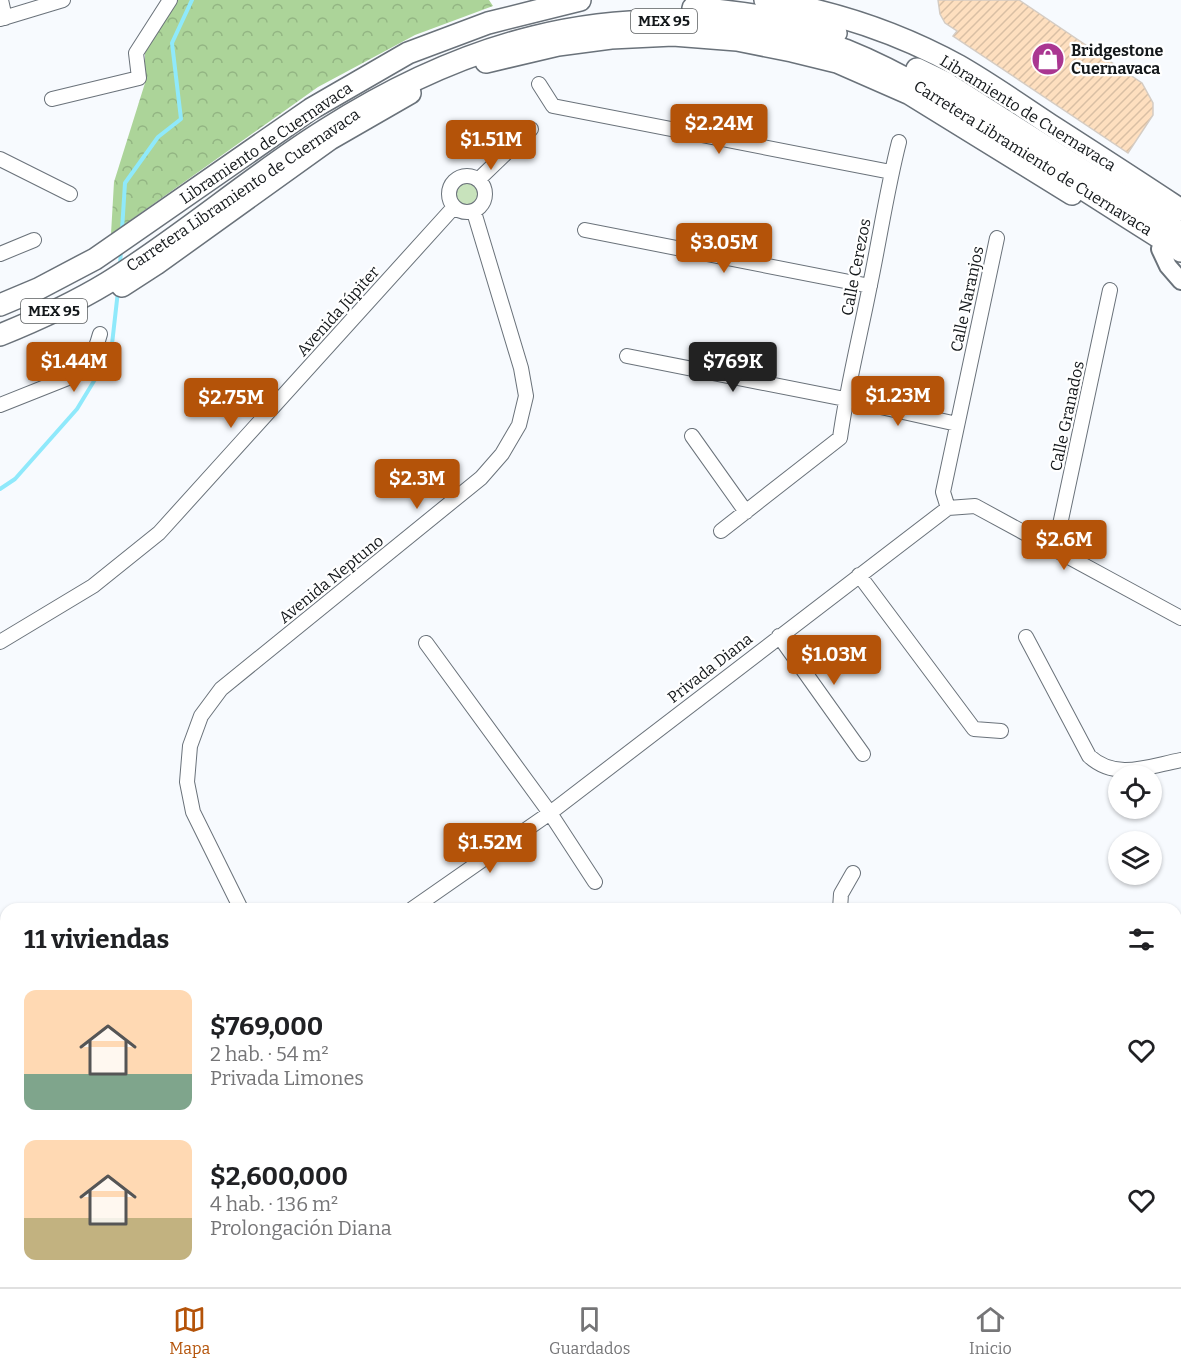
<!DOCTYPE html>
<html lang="es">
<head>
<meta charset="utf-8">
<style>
	body { margin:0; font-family:Bitter,serif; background:#f6f6f6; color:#202124; height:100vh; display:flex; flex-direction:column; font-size:22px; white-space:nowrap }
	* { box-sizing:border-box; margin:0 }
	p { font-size:20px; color:#757577 }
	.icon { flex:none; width:33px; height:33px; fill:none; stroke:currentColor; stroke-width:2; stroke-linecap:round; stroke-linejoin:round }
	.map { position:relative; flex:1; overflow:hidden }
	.details { position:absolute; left:0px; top:903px; width:1182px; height:384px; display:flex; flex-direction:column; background:#fff; border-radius:18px 18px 0 0; box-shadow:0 2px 4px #0004 }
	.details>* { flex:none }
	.tools { position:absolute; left:1108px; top:765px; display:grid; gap:12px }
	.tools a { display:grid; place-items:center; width:54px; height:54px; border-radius:50%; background:#fff; box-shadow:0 2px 4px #0004; font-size:30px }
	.price { position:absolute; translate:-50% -51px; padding:0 14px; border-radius:6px; background:#b45309; color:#fff; font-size:20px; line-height:39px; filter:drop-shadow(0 2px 3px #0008) }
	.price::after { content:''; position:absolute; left:50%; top:36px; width:18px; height:14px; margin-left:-9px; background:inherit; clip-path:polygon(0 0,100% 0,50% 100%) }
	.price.current { background:#222; color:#fff }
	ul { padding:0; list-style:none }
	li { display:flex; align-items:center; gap:18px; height:150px; padding:0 24px }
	li span { display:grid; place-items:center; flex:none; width:168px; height:120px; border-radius:12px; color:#555 }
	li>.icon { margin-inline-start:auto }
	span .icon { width:72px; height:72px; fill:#fffc; stroke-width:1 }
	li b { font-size:26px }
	h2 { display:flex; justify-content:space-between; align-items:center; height:72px; padding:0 24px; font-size:26px }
	.tab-bar { display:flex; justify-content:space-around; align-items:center; height:84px; border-top:2px solid #e0e0e0; background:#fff; font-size:16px; color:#757577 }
	.tab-bar a { display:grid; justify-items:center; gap:3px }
	.tab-bar .current { color:#b45309 }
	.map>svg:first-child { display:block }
</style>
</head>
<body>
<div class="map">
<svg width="1181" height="1287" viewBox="0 0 1181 1287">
	<defs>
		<pattern id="forest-crowns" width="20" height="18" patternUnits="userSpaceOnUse" patternTransform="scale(1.5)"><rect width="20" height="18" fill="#acd499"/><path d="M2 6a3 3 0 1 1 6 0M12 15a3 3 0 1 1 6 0" fill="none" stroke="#93b583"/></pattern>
		<pattern id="building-hatch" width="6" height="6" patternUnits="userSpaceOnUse" patternTransform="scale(1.5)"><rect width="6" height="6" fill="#fedfbf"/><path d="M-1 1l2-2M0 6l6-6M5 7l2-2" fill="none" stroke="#d9bfa4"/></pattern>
	</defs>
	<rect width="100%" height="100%" fill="#f7fafe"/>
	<path fill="#c8e3bc" d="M453 194a14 14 0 1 1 28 0a14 14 0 1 1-28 0Z"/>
	<path fill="url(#forest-crowns)" d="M174,0h315l4,6 -78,29 -97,52 -207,147 3,-52 31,-99v-30z"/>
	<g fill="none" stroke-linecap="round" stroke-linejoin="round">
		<path stroke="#8fe9fb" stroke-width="4" d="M122,230l3,-47 33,-46 23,-18 -9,-76 20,-43
			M120,266l1,-17
			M0,489l15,-10 62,-70 34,-56 7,-62"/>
	</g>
	<path fill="url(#building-hatch)" stroke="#d5ccc3" stroke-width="1.5" d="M938,0h81l123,83 11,20v12l-25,38 -175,-117 4,-5 -12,-8 -5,-9z"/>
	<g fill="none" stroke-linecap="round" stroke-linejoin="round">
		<g stroke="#6a727a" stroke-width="16">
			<path id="minor" d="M1,0l4,18
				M0,19l63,-19
				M539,84l14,22 338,66
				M52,99l87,-21 -3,-25 34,-53
				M0,159l70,35
				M449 194a18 18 0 1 1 36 0a18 18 0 1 1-36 0Z
				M478,180l53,-51
				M585,230l285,56
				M0,254l34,-14
				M627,356l218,43 112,25
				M0,405l73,-29c17,-11 22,-24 27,-42
				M692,436l54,76
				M948,508l-5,-16 54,-254
				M721,531l119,-93c7,-51 20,-102 30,-153 10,-48 17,-96 29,-143
				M1055,548l55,-258
				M859,575l115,154 27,2
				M779,636l84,118
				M1026,637l63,119c27,25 60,10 92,4
				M0,642l93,-56 66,-53 295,-326
				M426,643l124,170 45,69
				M241,909l-48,-97 -6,-30 3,-36 11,-30 20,-27 260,-211 21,-24 17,-29 7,-29 -5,-28 -47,-156
				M412,909l138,-96 398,-305 27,-2 206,112
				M840,909l1,-15 12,-21
				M0,951l6,-3
				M1176,974l5,-2
				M1176,994l5,-2
				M0,1247l6,-3
				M0,1278l6,9
				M226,1281l4,6
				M424,1281l3,6
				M553,1281l3,6
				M805,1281l3,6
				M767,1287l13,-6
				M932,1287l15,-6
				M1162,1287l19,-5"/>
		</g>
		<g stroke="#6a727a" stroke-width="20">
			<path id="tertiary" d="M1160,249l8,17 13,15"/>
		</g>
		<g stroke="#6a727a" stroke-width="24">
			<path id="primary" d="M765,0c67,11 134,33 194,66 33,19 64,41 96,62 42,27 84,54 126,82
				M486,62l72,-17 53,-7 62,-3 64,5 55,11 45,11 73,32 162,100
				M122,286l34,-22 174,-125 80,-46
				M0,305l38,-16 57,-30 216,-150 97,-56 80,-30 92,-23"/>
		</g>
		<g stroke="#6a727a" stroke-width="24">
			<path id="trunk" d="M693,8c50,4 95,11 143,25
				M917,69l29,14 235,150
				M0,335c37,-15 74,-32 107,-52 76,-47 143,-106 218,-153 135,-86 276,-129 436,-100 28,5 57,10 84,20 60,24 114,59 168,94 56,36 112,72 168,107"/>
		</g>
		<use href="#minor" stroke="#fff" stroke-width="14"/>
		<use href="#tertiary" stroke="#fff" stroke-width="16"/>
		<use href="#primary" stroke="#fff" stroke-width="21"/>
		<use href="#trunk" stroke="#fff" stroke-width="21"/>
	</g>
	<defs>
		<g id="shop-disc" transform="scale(1.725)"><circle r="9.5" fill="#aa3791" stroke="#fff"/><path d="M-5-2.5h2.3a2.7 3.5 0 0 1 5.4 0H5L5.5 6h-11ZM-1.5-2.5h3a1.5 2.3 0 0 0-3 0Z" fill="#fff"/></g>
	</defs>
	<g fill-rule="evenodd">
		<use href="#shop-disc" x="1048" y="59"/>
	</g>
	<g text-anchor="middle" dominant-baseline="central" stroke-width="4.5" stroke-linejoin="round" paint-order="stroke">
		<g fill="#fff" stroke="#5a5d5f" stroke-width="1.5">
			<rect x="631" y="9" width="66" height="24" rx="4.5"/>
			<rect x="21" y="299" width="66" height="24" rx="4.5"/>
		</g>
		<g font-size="15" font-weight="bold" fill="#14181b">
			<text x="664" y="21">MEX 95</text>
			<text x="54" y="311">MEX 95</text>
		</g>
		<g font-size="16" font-weight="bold" fill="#14181b" stroke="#fff" text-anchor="start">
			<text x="1071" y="50">Bridgestone<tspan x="1071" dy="18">Cuernavaca</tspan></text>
		</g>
		<g font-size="16" fill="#14181b" stroke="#fff">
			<text transform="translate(1028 113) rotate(32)">Libramiento de Cuernavaca</text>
			<text transform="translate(266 143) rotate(-34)">Libramiento de Cuernavaca</text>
			<text transform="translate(1033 158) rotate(32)">Carretera Libramiento de Cuernavaca</text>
			<text transform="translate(243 190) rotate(-34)">Carretera Libramiento de Cuernavaca</text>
			<text transform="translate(856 267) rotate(-79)">Calle Cerezos</text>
			<text transform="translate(967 299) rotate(-78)">Calle Naranjos</text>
			<text transform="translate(338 311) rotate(-48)">Avenida Júpiter</text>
			<text transform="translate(1067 416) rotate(-78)">Calle Granados</text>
			<text transform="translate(331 579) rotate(-39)">Avenida Neptuno</text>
			<text transform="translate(710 668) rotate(-38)">Privada Diana</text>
		</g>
	</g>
</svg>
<div class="tools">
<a><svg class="icon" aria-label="locate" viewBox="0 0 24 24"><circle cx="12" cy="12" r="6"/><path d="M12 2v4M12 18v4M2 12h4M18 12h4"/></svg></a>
<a><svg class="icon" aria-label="layers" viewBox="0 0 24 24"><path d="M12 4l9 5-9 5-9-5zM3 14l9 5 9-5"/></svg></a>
</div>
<b class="price" style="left:719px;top:155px">$2.24M</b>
<b class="price" style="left:491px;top:171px">$1.51M</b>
<b class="price" style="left:724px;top:274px">$3.05M</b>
<b class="price" style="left:74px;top:393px">$1.44M</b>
<b class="price current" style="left:733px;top:393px">$769K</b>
<b class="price" style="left:898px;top:427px">$1.23M</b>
<b class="price" style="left:231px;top:429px">$2.75M</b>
<b class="price" style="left:417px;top:510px">$2.3M</b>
<b class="price" style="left:1064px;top:571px">$2.6M</b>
<b class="price" style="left:834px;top:686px">$1.03M</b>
<b class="price" style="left:490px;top:874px">$1.52M</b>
<section class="details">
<h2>11 viviendas<svg class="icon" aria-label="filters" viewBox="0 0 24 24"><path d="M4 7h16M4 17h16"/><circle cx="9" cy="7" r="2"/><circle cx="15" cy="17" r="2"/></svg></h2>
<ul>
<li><span style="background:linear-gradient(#ffd9b3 70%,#7fa58c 0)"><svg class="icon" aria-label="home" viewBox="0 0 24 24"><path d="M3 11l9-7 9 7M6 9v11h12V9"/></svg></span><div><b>$769,000</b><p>2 hab. · 54 m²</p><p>Privada Limones</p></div><svg class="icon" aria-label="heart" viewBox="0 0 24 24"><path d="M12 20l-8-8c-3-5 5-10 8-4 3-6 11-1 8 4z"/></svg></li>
<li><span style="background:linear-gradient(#ffd9b3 65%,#c2b280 0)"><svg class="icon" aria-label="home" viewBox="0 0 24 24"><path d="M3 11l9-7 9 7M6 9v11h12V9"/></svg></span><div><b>$2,600,000</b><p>4 hab. · 136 m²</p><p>Prolongación Diana</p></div><svg class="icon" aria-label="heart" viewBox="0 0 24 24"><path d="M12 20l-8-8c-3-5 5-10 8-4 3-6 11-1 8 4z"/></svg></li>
</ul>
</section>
</div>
<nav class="tab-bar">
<a class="current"><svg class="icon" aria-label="map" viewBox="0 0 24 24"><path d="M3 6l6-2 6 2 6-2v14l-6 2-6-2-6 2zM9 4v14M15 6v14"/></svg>Mapa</a>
<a><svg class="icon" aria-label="saved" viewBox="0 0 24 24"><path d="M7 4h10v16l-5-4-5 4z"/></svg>Guardados</a>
<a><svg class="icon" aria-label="home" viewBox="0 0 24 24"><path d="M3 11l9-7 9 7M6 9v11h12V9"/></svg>Inicio</a>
</nav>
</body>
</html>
